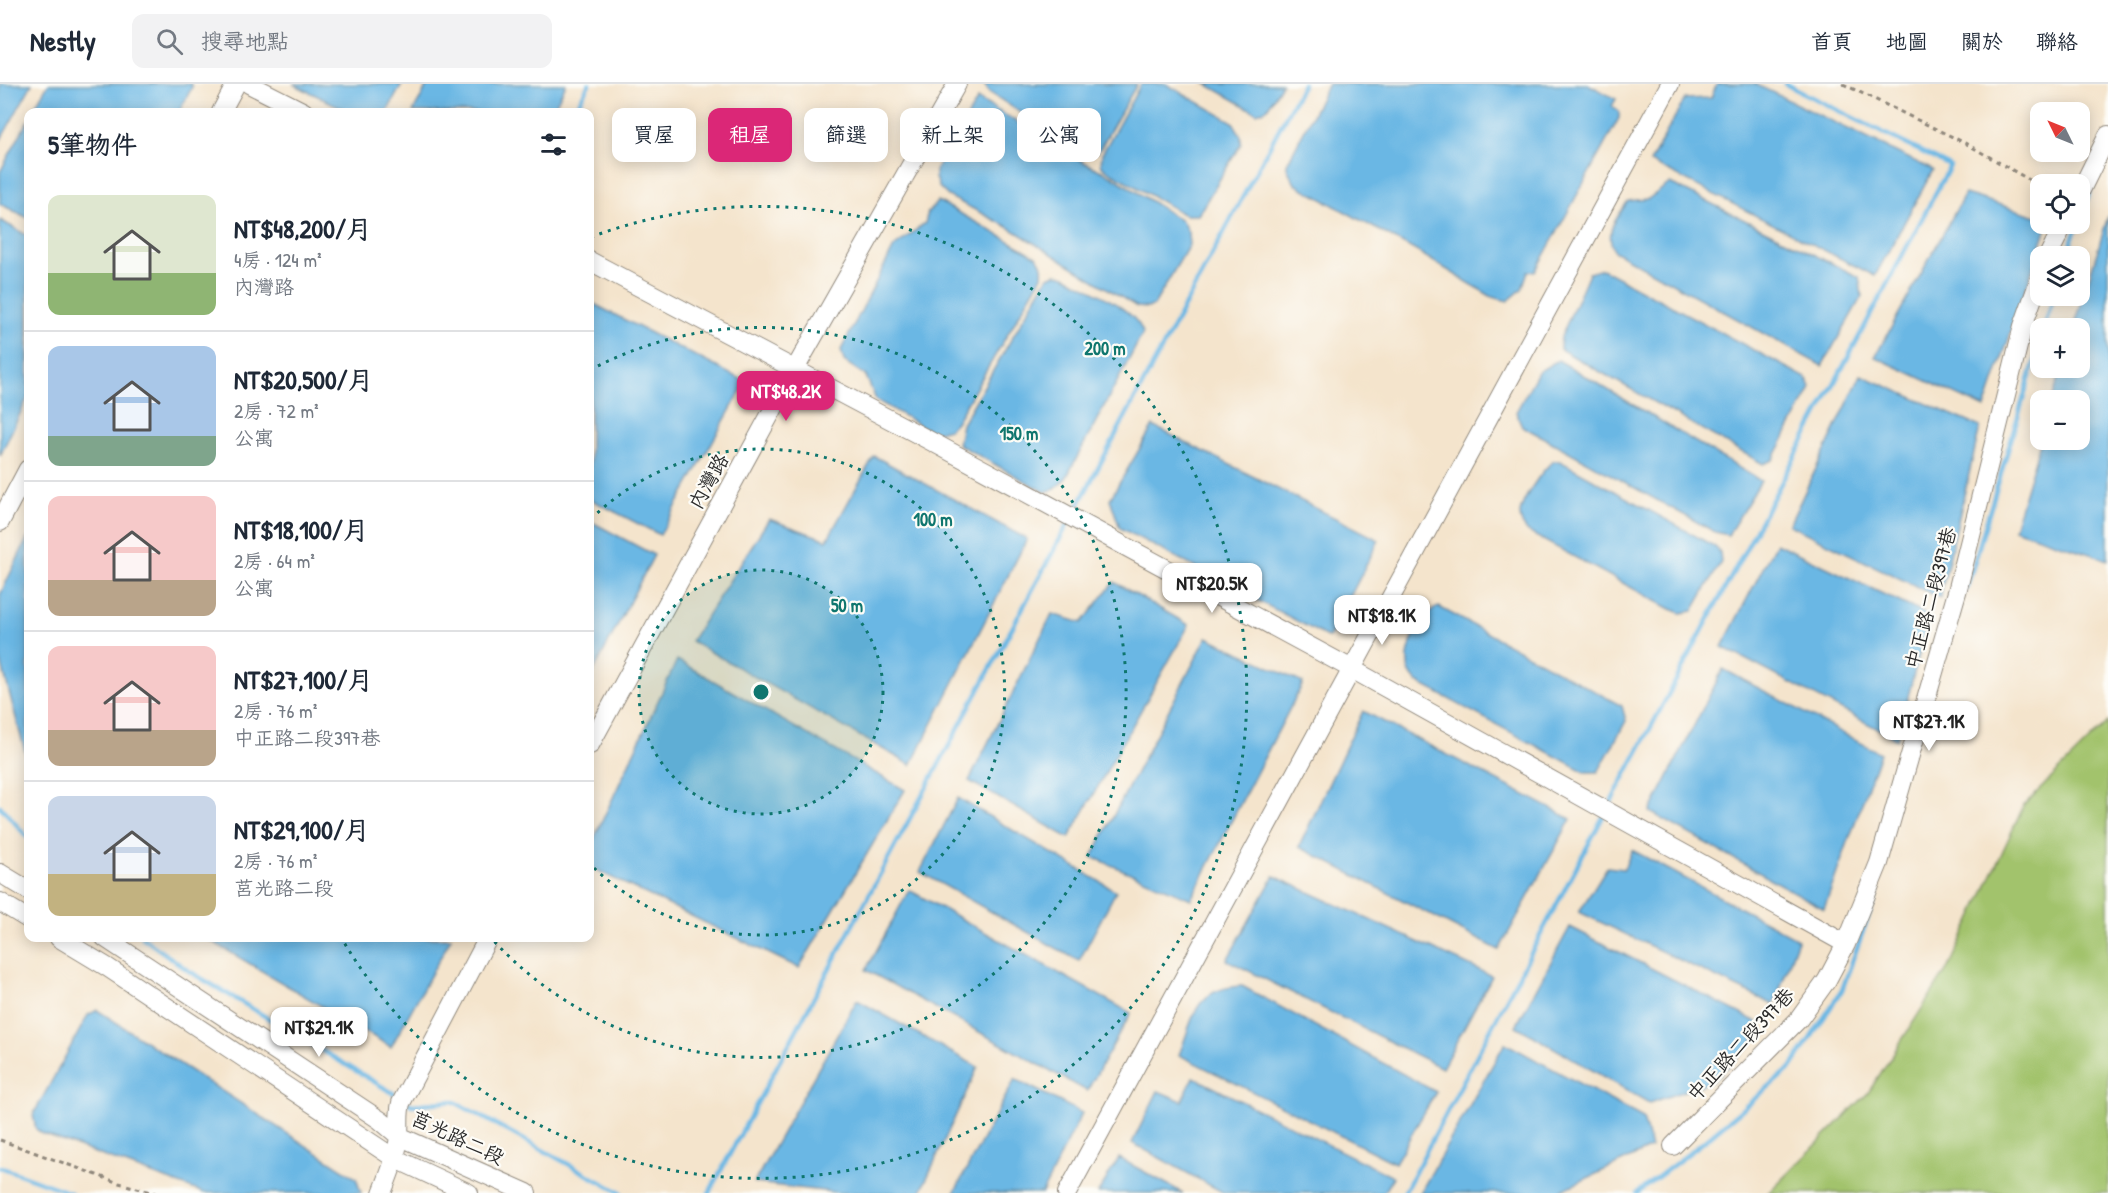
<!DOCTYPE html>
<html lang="zh-TW">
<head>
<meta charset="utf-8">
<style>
	body { margin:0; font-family:"Patrick Hand","LXGW WenKai TC",sans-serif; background:#f2f2f3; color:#1f2937; height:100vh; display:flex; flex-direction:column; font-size:22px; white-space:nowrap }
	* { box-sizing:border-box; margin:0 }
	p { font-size:20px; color:#747a83 }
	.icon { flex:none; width:33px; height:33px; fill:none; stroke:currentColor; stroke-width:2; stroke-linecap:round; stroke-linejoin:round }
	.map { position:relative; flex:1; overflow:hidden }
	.drawer { position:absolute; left:24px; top:24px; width:570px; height:834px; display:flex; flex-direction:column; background:#fff; border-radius:12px; box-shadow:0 3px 15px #0003 }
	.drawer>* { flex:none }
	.guide { position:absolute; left:612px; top:24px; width:570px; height:54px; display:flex; gap:12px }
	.needle { width:39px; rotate:313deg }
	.controls { position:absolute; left:2030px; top:18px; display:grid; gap:12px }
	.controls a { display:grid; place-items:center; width:60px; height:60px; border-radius:12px; background:#fff; box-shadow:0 3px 15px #0003; font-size:30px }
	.price { position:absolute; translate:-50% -51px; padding:0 14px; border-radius:12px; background:#fff; color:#222; font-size:20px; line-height:39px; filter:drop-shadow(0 2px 3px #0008) }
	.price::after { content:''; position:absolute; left:50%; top:36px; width:18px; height:14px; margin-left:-9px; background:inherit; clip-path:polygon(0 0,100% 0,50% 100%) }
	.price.current { background:#db2777; color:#fff }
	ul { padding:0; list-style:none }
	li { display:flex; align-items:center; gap:18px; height:150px; padding:0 24px }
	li+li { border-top:2px solid #e0e1e3 }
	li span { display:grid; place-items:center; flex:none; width:168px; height:120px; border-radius:12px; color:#555 }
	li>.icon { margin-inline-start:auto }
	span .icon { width:72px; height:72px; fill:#fffc; stroke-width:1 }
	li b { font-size:26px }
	h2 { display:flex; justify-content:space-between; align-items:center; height:72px; padding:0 24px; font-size:26px }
	.tag { padding:0 21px; border-radius:12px; background:#fff; box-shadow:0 3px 15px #0003; font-size:21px; line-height:54px }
	.tag.current { background:#db2777; color:#fff }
	header { display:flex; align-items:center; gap:36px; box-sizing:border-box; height:84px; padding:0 30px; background:#fff; border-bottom:2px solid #e0e1e3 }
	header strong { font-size:28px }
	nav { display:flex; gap:33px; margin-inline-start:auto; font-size:21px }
	.search { width:420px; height:54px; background:#f2f2f3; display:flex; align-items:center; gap:15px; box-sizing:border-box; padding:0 21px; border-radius:12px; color:#747a83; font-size:22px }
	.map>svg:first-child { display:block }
</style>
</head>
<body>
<header>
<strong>Nestly</strong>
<div class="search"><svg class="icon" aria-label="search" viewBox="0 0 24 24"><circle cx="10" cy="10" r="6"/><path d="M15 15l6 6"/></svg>搜尋地點</div>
<nav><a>首頁</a><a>地圖</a><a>關於</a><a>聯絡</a></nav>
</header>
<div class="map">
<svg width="2108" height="1109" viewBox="0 0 2108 1109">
	<rect width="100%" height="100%" fill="#fdfcf7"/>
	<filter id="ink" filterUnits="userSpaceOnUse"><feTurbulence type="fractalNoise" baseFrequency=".0167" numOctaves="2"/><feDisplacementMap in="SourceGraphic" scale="12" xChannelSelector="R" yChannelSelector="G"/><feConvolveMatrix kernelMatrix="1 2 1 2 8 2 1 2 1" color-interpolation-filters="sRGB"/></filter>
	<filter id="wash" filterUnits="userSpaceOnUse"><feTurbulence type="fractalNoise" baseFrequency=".008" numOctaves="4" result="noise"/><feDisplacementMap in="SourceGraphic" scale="24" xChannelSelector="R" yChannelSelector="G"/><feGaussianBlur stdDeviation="1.35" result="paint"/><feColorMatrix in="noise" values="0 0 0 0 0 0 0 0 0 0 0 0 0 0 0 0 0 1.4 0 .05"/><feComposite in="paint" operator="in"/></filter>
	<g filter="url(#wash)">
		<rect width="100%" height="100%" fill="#f4e4cc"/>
		<path fill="#a2c36c" stroke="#66774c" stroke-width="1.5" d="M2108,638v471h-340l100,-100 83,-130 73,-158z"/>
		<path fill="#6ab7e4" stroke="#4a7188" stroke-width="1.5" d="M0,0h32l-32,57z
			M48,0h143l1,3 -13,25h-147z
			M293,0h109l-15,28h-37z
			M428,0h138l-14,28h-139z
			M984,0h153l-39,68 -13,3 -96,-63z
			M1141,0h25l67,38 8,14v8l-43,71h-13l-82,-47 -2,-4 1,-10z
			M1206,0h76l-15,25 -10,4z
			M1328,0h260l28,15 -4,7 7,6v6l-84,154 -7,-1 -6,18 -14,12 -16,-4 -74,-45 -123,-68 -8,-16v-4z
			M1717,0h38l178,86 -58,106 -225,-114 35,-63 26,-1z
			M978,15l109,65 25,12 70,45 6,11 1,13 -35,60 -6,3 -11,-1 -127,-79 -62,-32 -9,-9 -4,-9v-7z
			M28,36v98l-28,-14v-32z
			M1670,99l189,94 3,19 -40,70 -208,-115c-10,-20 3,-33 14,-50l20,-2z
			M1965,110l75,23v7h8l-63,184 -110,-51z
			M938,117l98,55c6,7 7,11 6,20l-86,146 -7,7 -15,4 -58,-33 -10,-24 -22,-15 -3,-11 53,-103 31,-24 3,-11z
			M2108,132v344l-94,-31 27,-89h38v-40h-27l10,-32h17v-40h-5z
			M0,136l28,16v161l-28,59z
			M1602,185l204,109 5,10 -38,72 -10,4 -203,-115 1,-12 28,-64z
			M1055,190l8,1c23,13 73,33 80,58l-77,145 -11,11 -10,3 -87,-48 4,-20 85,-146z
			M590,218l156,80 -86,153 -70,-36z
			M1558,276l203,121 -33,54 -13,-3 -193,-106 -6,-14 22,-40z
			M1861,291l119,52 -40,171 -151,-73z
			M1153,342l226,114 -50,98 -209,-110 -10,-29z
			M874,372l153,83 -116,226 -220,-124 78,-122 58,21z
			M1554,377h6l154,85 6,6 1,10 -28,49 -12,2 -10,-4 -143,-77c-5,-6 -8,-10 -8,-18 1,-13 23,-46 34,-53z
			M590,437l64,34 -64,123z
			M28,453v226l-28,-105v-63z
			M1776,459l153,73 -32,123 -175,-92z
			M1114,498l75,43 -120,213 -100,-57 83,-167 30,9z
			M1439,523l183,99 4,15 -28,51h-13l-168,-90c-3,-4 -7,-8 -8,-12 -6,-19 11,-57 30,-63z
			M1207,553l96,46 -112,216 -99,-42z
			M677,576l228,130 -106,178 -209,-101v-20z
			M1723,585l157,84 -56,156 -174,-97z
			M1363,627l208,108 -72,131 -200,-103z
			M958,714l158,93 -37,70 -159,-89z
			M1632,766l166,89 -24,66 -195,-93 28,-45 17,2z
			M1274,792l218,100 -50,92 -215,-108z
			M909,806l222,123 -44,78 -221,-121z
			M1570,843l189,96 -8,22 -38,36 -64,22 -133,-77z
			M206,854h245l-60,109z
			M1242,902l194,106 -41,71 -216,-108c15,-38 15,-67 63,-69z
			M857,916l121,67 -58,126h-79l-87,-10z
			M97,926l259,168 5,15h-157l-161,-59 -7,-5 -3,-14 55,-100z
			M1505,959l138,75 8,30 -95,45h-136z
			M1193,993l200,100 -10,16h-159l-92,-50 26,-52 24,10z
			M1015,995l67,34 -40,80h-88z
			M1119,1074l64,35h-85z"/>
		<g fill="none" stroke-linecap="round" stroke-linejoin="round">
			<path stroke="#6ab7e4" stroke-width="4.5" d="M574,28l15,-28
				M2079,137l11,-30
				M2066,172l12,-32
				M2044,244l10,-32
				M1074,429l229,-429
				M1966,506l74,-247
				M0,722l28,32
				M1609,722l341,-640 -165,-82
				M143,854l46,33 209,125
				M405,1017l7,4 41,-4 168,92
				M0,1083l71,26
				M709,1109l361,-673
				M1404,1109l201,-380
				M1637,1109l64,-49 90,-76 51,-78 35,-98"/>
		</g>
	</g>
	<g filter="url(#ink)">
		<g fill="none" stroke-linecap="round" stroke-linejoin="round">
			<g stroke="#90887c" stroke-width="20">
				<path id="minor" d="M249,0l55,28
					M221,28l15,-28
					M2079,110l29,-59
					M2048,172l16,-32
					M590,177l348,184 412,223 496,276
					M0,438l28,-53
					M590,661l205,-376 162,-285
					M0,789l28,17
					M0,818l28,17
					M59,854l48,29 287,191 75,35
					M105,854l275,182 19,16 128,57
					M1673,1062l126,-127 28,-39 19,-36 33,-81 78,-271 66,-266 17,-48
					M382,1109c7,-18 15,-37 17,-57 1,-12 -1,-21 2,-33l87,-165
					M1067,1109l603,-1109"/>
			</g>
			<path stroke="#90887c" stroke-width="3" stroke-dasharray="4.5 4.5" stroke-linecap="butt" d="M1843,0l122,59 75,43
				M0,1056l119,43 36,10"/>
			<use href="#minor" stroke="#fff" stroke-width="18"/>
		</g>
	</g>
	<circle cx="761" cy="608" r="122" fill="#0f766e" fill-opacity=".12"/>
	<g fill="none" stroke="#0f766e" stroke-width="3" stroke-dasharray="3 6">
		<circle cx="761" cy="608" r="122"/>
		<path d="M591 435A243 243 0 1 1 591 781"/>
		<path d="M590 286A365 365 0 1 1 492 855"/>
		<path d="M591 153A486 486 0 1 1 342 855"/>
	</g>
	<g text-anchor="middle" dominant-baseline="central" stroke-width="4.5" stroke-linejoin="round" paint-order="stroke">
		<g font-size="20" fill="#2b2b2b" stroke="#fdfcf7">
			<text transform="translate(708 397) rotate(-61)">內灣路</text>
			<text transform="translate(1930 514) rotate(-75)">中正路二段397巷</text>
			<text transform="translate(1740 960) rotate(-47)">中正路二段397巷</text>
			<text transform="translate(458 1053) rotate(25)">莒光路二段</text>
		</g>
	</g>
	<circle cx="761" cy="608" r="9" fill="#0f766e" stroke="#fdfcf7" stroke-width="3"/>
	<g font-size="18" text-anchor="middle" font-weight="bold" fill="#0f766e" stroke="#fdfcf7" stroke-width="4.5" stroke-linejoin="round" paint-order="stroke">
		<text x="1105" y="271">200 m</text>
		<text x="1019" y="356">150 m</text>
		<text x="933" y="442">100 m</text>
		<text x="847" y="528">50 m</text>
	</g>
</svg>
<div class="controls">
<a><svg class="needle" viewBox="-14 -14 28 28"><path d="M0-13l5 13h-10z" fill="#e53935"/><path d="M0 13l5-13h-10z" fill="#747a83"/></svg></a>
<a><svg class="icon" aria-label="locate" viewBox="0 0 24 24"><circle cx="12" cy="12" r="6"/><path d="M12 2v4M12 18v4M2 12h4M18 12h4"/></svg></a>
<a><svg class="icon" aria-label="layers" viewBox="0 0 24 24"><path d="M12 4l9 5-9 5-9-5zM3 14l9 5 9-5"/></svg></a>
<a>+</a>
<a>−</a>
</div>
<b class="price current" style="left:786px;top:338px">NT$48.2K</b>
<b class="price" style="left:1212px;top:530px">NT$20.5K</b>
<b class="price" style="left:1382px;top:562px">NT$18.1K</b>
<b class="price" style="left:1929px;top:668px">NT$27.1K</b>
<b class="price" style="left:319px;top:974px">NT$29.1K</b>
<div class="guide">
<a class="tag">買屋</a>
<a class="tag current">租屋</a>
<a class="tag">篩選</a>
<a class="tag">新上架</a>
<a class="tag">公寓</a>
</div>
<section class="drawer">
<h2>5筆物件<svg class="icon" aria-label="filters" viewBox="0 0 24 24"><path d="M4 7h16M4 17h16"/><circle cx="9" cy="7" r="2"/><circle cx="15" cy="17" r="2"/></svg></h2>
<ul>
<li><span style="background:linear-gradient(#dfe7d0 65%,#8fb573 0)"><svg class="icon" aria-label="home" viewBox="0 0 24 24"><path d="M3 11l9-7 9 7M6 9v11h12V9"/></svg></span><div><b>NT$48,200/月</b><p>4房 · 124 m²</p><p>內灣路</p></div></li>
<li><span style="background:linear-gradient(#a9c7e8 75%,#7fa58c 0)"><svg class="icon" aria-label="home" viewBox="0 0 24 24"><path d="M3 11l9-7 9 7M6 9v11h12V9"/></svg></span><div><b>NT$20,500/月</b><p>2房 · 72 m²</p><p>公寓</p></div></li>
<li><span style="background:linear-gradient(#f6c9c9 70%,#b9a48a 0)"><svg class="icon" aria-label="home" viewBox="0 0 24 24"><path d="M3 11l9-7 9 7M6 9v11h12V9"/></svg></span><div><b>NT$18,100/月</b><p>2房 · 64 m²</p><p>公寓</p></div></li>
<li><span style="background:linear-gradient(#f6c9c9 70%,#b9a48a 0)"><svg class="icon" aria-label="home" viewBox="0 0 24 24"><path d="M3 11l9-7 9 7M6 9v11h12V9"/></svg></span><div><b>NT$27,100/月</b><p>2房 · 76 m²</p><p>中正路二段397巷</p></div></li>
<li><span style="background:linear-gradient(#c9d6e8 65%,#c2b280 0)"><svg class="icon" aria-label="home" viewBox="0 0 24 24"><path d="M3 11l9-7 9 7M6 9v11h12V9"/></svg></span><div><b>NT$29,100/月</b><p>2房 · 76 m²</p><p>莒光路二段</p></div></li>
</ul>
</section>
</div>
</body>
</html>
